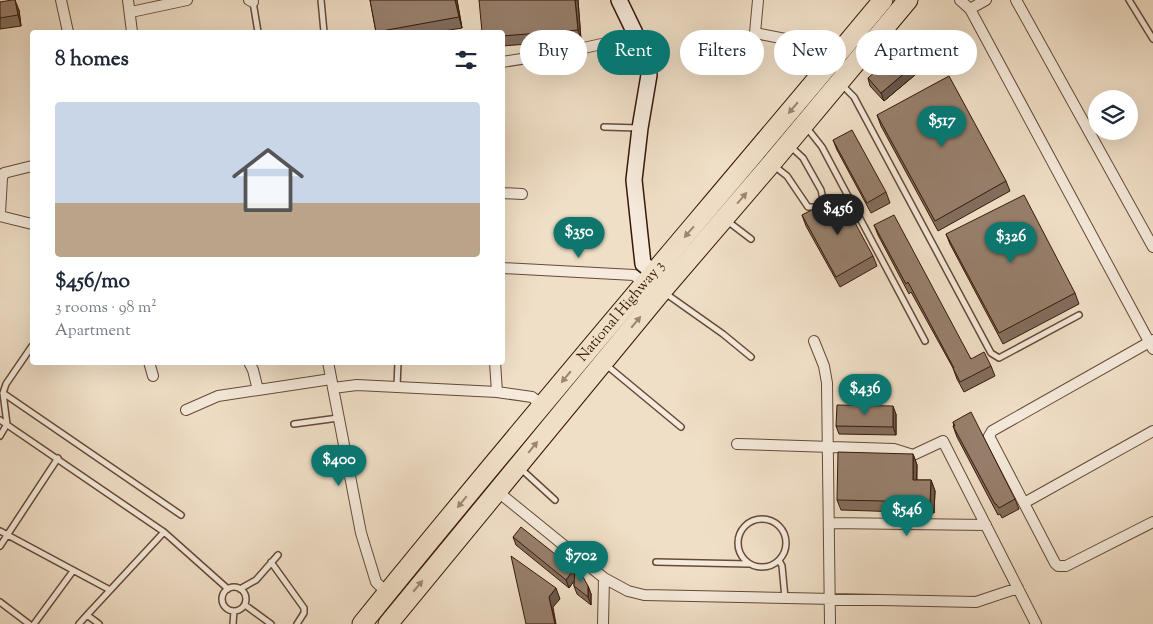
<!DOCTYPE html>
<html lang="en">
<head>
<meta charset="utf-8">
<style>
	body { margin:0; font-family:"Sorts Mill Goudy",serif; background:#f2f2f3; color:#1f2937; height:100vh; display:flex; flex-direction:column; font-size:19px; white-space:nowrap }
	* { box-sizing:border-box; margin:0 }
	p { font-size:16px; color:#747a83 }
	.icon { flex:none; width:28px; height:28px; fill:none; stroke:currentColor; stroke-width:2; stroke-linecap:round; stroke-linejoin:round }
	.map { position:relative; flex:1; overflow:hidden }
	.drawer { position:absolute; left:30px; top:30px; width:475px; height:335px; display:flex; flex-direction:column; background:#fff; border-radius:5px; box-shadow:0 5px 20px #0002 }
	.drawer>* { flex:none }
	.top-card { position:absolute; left:520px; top:30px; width:475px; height:45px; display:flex; gap:10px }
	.tools { position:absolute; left:1088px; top:90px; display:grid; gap:10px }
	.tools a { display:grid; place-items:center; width:50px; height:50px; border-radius:50%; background:#fff; box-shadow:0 5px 20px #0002; font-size:25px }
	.price { position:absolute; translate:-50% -42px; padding:0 11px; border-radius:18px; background:#0f766e; color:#fff; font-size:16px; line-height:32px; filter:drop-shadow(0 1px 2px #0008) }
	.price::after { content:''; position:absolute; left:50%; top:30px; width:15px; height:11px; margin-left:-8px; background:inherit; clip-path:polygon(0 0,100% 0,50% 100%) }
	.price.selected { background:#222; color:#fff }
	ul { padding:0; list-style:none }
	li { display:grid; align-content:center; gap:10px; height:265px; padding:0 25px }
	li+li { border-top:1px solid #e0e1e3 }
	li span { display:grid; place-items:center; height:155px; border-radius:5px; color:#555 }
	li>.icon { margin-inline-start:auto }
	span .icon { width:90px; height:90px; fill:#fffc; stroke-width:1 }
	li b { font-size:21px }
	h2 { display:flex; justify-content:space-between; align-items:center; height:60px; padding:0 25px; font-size:21px }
	.chip { padding:0 18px; border-radius:22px; background:#fff; box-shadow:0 5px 20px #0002; font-size:18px; line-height:45px }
	.chip.selected { background:#0f766e; color:#fff }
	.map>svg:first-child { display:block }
</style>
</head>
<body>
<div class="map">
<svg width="1153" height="624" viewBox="0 0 1153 624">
	<rect width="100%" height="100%" fill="#f0dfc7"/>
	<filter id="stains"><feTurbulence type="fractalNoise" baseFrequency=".004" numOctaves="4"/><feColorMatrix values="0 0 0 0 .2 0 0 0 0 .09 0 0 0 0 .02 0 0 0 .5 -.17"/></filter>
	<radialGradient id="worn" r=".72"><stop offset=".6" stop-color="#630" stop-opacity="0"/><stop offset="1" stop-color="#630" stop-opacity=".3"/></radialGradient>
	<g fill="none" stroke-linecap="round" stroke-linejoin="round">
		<g stroke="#654a38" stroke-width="8">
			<path id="lane" d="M321,0l3,32
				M1129,0l24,39
				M253,2l5,30
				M842,85l12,12 137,256 8,5 80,-43
				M604,127l35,1
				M807,128l15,19 103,194
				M773,165l14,11 21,31h8l5,-3 2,-5 -2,-9 -18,-32 -13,-12
				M726,220l25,19
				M665,293l58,41 28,23
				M605,364l76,63
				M397,386l1,-24
				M3,393l178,122
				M0,420l164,112 64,57
				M294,424l44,-6
				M0,436l7,-12 -4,-31 3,-9 26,-38
				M520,468l35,32
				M738 543a24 24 0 1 1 48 0a24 24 0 1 1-48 0Z
				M0,531l110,59
				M0,546l58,-88
				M779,560l3,6 3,32
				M271,562l33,46v5l-7,11
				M656,562l93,2
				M222 599a12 12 0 1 1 24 0a12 12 0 1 1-24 0Z
				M240,589l16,-9 22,-25
				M0,602l29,22
				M245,605l26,19
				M34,624l39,-53
				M79,624l8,-9
				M99,624l-12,-9 77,-83
				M233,624l1,-13"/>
		</g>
		<g stroke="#654a38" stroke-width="12">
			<path id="street" d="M61,0l7,32
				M128,0l4,32
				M249,0l4,2
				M758,0l-3,33 66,13 16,9
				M960,0l10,9 183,340
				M1016,0l137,247
				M970,9l16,-9
				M131,12l56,-12
				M502,62l64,-10 71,-16
				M502,193l20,1
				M0,213l2,-35 2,-5 28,-7
				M0,216l32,8
				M502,268l132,7 10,8
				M1153,340l-161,91 -3,5 66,127 3,3h8l87,-44
				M814,341l10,25 3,17 3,241
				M149,362l4,14
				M249,362l4,8 5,20
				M328,362l33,171 15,49 11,11
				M495,362l2,30
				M333,388l24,-3 140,7 35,5 10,8
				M186,410l32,-14 113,-17
				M737,444l157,5 19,6 30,-14 93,183
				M497,491l107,87 24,13 16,4 332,7 42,-14
				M1024,503l129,-72
				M829,523l157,2
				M603,624l1,-46"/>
		</g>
		<g stroke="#371809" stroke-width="18">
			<path id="secondary" d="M619,0l27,56 3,19 -9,53 -6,52 9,84 11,8"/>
		</g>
		<g stroke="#371809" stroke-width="21">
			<g id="highway">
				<path id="s1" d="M362,624c170,-211 348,-416 521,-624"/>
				<path d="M388,624l274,-333 109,-127 137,-164"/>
			</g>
		</g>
		<use href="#lane" stroke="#f5eadb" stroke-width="5"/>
		<use href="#street" stroke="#f5eadb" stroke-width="10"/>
		<use href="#secondary" stroke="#f5eadb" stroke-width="15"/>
		<use href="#highway" stroke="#f0dfc7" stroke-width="19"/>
	</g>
	<path fill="#826d5d" stroke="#371809" d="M370,0h87l5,28 -25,4h-61z
		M479,0h99l3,40 -79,6v-14z
		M0,2l19,8 2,16 -21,3z
		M928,64l-44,37 -14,-15 -2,-8z
		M877,115l129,66 4,10 -72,40 -57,-105z
		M833,140l53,52 4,11 -19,10 -34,-63z
		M802,215l71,41 4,10 -37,21 -34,-61z
		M874,225l97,134 20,7 4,10 -31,16 -7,-13 -4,-11 -42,-76 -2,2 -31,-59z
		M946,234l129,59 4,11 -76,40 -53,-100z
		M896,414v21l-57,-1 -3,-8z
		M953,422l62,77 4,10 -17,9 -2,-4 -2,1 -41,-78 -4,-11h1z
		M913,454l4,11v15h14l4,11 -1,22 -93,-3 -4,-10z
		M513,537l75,49 3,8v11l-14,-11 -3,-8v-5l-5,7 -53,-43z"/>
	<path fill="#6a594c" stroke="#371809" d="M15,0l4,10 2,16 -3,-11z
		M455,0h2l5,28 -3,-11z
		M575,0h3l3,40 -3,-10z
		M925,56l3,8 -44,37 -3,-8z
		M893,406l3,8v21l-3,-8z
		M913,454l4,11 -1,25 -3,-10z
		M931,480l4,11 -1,22 -4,-11z
		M574,569l3,8 -8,11 -3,-8z
		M588,586l3,8v11l-3,-8z
		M556,588l4,11 -7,8 3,17h-1l-6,-27z"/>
	<path fill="#977f6c" stroke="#371809" d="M12,0h3l3,15 -18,3v-16z
		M370,0h85l4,17 -83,15z
		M479,0h96l3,30 -76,6v-4h-20z
		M912,40l13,16 -44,37 -13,-15z
		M949,76l57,105 -71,40 -58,-106z
		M852,130l34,62 -19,11 -34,-63z
		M840,195l33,61 -37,21 -34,-62z
		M1024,195l51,98 -76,40 -53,-99z
		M894,215l77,144 13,-7 7,14 -31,16 -7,-14h1l-46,-86 -2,2 -32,-59z
		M837,405l56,1v21l-57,-1z
		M971,412l44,87 -16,9 -3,-4h-1l-42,-78h2l-2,-4z
		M838,452l75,2v26h18l-1,22 -93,-2z
		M521,527l53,42 -8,11 -53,-43z
		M511,556l45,32 -7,9 6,27h-29z
		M575,569l7,6 6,11v11l-14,-11z"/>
	<defs><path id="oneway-solid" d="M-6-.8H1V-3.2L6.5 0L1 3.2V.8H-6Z" transform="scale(1.25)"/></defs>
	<g fill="#9d8572">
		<use href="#oneway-solid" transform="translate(793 108) rotate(130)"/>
		<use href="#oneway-solid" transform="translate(742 198) rotate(-49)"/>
		<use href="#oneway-solid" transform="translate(689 232) rotate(131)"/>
		<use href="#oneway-solid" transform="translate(636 322) rotate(-50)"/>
		<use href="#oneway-solid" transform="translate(566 377) rotate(130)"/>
		<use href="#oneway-solid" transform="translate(533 447) rotate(-51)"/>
		<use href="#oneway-solid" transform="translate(462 502) rotate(129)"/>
		<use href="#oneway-solid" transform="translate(418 586) rotate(-50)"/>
	</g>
	<g text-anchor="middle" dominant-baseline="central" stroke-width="4" stroke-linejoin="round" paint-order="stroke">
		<g font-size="15" fill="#371809" stroke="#f5eadb">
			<text stroke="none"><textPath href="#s1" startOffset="406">National Highway 3</textPath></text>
		</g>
	</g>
	<rect width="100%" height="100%" filter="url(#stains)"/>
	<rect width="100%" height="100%" fill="url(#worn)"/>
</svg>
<div class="tools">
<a><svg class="icon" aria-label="layers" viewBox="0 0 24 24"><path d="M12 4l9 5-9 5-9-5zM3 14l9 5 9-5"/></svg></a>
</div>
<b class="price" style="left:942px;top:148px">$517</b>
<b class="price selected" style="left:838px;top:236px">$456</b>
<b class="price" style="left:579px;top:259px">$350</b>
<b class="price" style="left:1011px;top:264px">$326</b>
<b class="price" style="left:865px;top:416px">$436</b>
<b class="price" style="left:339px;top:487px">$400</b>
<b class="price" style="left:907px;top:537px">$546</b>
<b class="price" style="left:581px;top:583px">$702</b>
<div class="top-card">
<a class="chip">Buy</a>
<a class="chip selected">Rent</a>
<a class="chip">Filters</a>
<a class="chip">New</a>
<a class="chip">Apartment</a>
</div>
<section class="drawer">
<h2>8 homes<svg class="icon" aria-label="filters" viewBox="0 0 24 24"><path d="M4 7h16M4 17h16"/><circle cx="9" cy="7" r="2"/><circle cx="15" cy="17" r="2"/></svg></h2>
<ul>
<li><span style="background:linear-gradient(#c9d6e8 65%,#b9a48a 0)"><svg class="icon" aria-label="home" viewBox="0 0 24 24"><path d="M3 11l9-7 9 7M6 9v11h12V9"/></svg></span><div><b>$456/mo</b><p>3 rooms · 98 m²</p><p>Apartment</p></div></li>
</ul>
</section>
</div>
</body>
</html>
